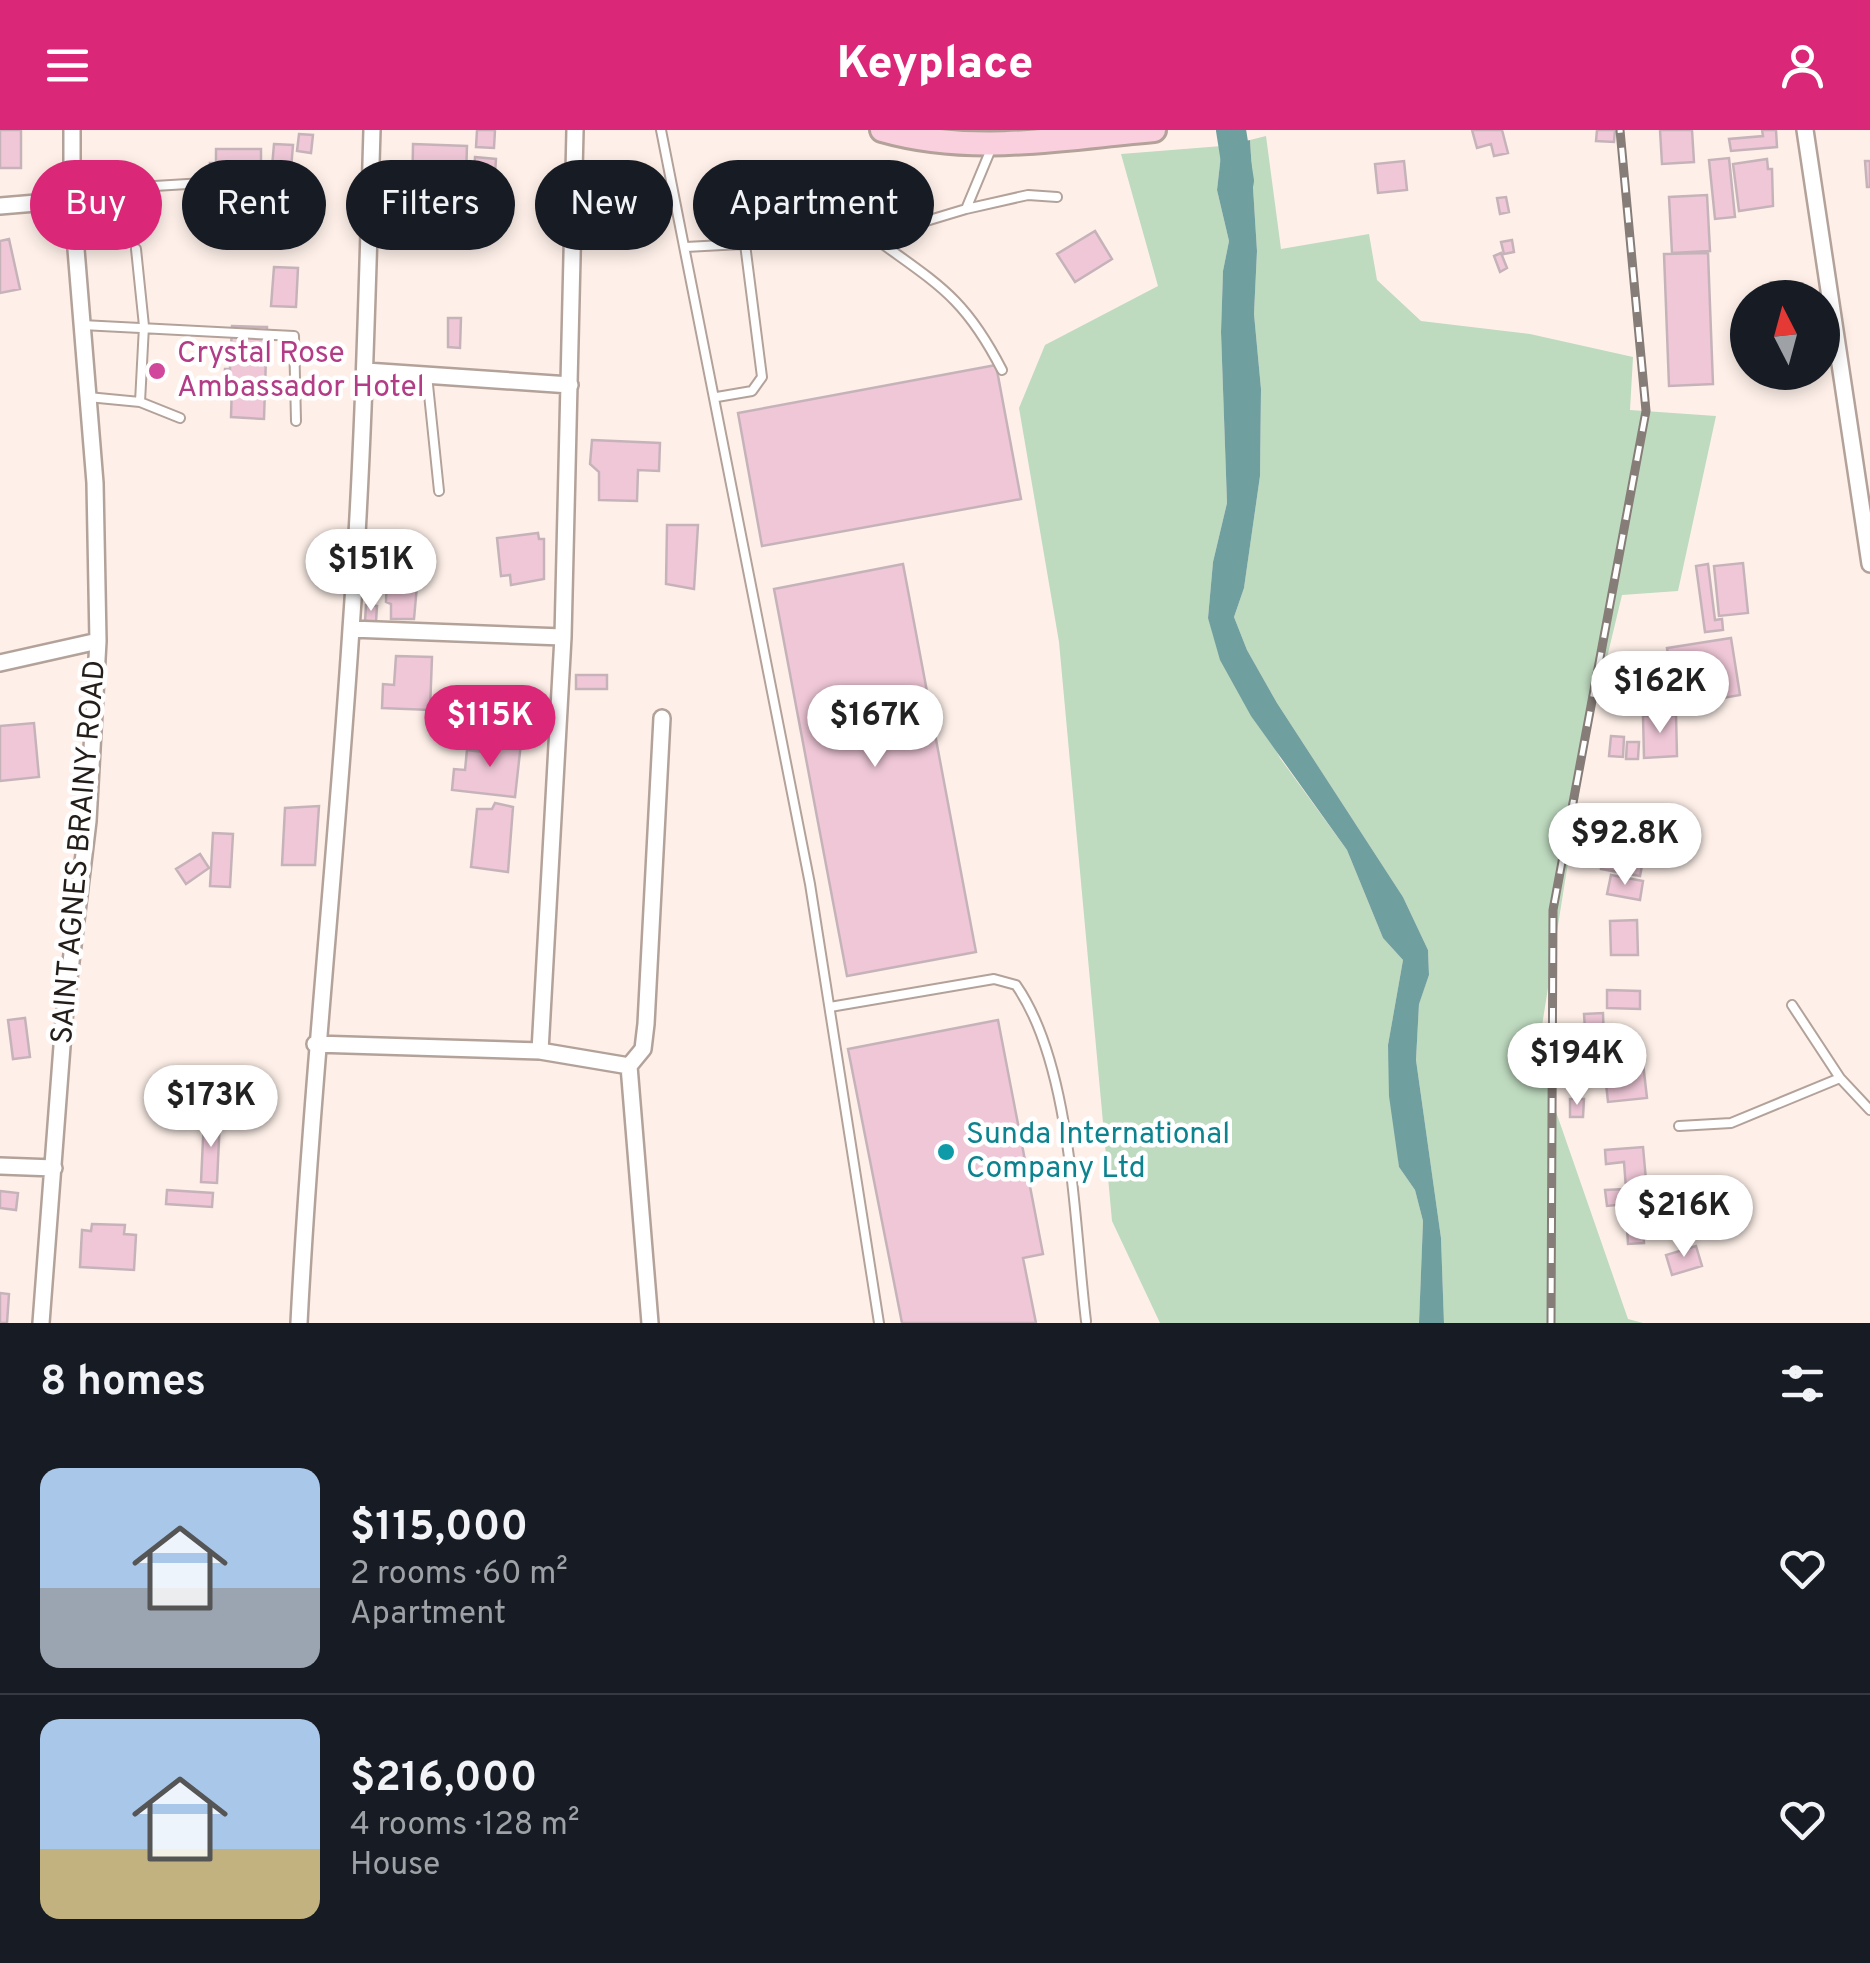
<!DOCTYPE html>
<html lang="en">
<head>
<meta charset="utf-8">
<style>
	body { margin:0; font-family:Overpass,sans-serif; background:#242831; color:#f1f3f6; height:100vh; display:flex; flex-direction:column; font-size:38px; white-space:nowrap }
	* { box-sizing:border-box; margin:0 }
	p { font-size:32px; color:#9ea1a6 }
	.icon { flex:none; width:55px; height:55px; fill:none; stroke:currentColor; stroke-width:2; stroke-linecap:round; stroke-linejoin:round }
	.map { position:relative; height:1193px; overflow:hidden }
	.details { display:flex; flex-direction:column; background:#171b24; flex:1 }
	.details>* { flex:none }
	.hud { position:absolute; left:30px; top:30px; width:1000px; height:90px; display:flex; gap:20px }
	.needle { width:65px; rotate:354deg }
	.controls { position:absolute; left:1730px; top:150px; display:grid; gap:20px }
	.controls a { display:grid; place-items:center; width:110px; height:110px; border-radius:50%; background:#171b24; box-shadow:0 5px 15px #0003; font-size:50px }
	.price { position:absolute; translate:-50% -85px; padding:0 22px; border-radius:35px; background:#fff; color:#222; font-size:32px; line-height:65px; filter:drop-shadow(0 2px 5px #0008) }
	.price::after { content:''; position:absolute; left:50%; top:60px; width:30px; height:22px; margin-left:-15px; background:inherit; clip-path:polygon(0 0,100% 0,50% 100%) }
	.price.current { background:#db2777; color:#fff }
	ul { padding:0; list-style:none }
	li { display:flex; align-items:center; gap:30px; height:250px; padding:0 40px }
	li+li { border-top:2px solid #363941 }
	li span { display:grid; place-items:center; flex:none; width:280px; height:200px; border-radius:20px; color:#555 }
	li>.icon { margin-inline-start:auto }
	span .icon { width:120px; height:120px; fill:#fffc; stroke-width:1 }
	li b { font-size:42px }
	h2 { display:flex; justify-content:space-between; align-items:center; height:120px; padding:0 40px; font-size:42px }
	.chip { padding:0 35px; border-radius:45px; background:#171b24; box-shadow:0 5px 15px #0003; font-size:35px; line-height:90px }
	.chip.current { background:#db2777; color:#fff }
	header { display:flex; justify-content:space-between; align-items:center; height:130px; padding:0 40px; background:#db2777; color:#fff; font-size:45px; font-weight:800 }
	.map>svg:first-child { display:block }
</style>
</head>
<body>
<header><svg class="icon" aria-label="menu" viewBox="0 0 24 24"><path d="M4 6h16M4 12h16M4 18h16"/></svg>Keyplace<svg class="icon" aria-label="person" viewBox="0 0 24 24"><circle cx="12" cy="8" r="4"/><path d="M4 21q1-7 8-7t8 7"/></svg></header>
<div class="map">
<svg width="1870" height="1193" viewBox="0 0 1870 1193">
	<rect width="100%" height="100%" fill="#fef0e9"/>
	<path fill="#bedabf" d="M1266,6l15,113 88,-15 8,46 44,41 109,13 103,23 -3,53 86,6 -38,175 -56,4 -34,142 -51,320 91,262 15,4h-199l-3,-85 -25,-178 3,-57 10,-28 -1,-25 -25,-53 -126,-194 -30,-53 -13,-33 10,-29 16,-112 1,-87 -7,-75 3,-63 -7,-111z
		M1222,16l-5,44 12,51 -6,30 -2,61 6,171 -14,59 -5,56 72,140 67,92 36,88 20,22 -15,85 11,122 16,23 8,31 -4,102h-259l-48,-102 -53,-579 -40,-234 26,-63 113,-59 -37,-132z"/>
	<path fill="#709f9f" d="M1250,10l7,111 -3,63 7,75 -1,87 -16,112 -10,29 13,33 30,53 126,194 25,53 1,25 -10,29 -3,56 25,178 3,85h-25l4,-102 -8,-31 -16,-23 -10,-71 -1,-51 15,-85 -20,-22 -36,-88 -96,-134 -31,-56 -12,-42 5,-56 14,-59 -6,-171 2,-61 6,-30 -12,-51 5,-44z"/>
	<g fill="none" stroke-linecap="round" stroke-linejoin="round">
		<path stroke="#709f9f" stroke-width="30" d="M1231,0l8,51"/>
	</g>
	<path fill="#efc7d7" stroke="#c6b3ba" stroke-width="2.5" d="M0,0h21v38h-21z
		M477,0h18l-1,18 -18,-1z
		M1472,0h30l6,23 -14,3 -3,-12 -14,4z
		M1597,0h18l-1,12 -18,-1z
		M1660,0h32l2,32 -32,2z
		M1762,0h14l1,17 -46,4 -2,-12 34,-3z
		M299,4l14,1 -2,18 -14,-2z
		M274,14l19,1 -2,24 -19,-2z
		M413,14l54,2 -2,61 -53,-1z
		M216,19h45v79l-31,-1 1,-29 -17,3 -4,-38h6z
		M475,27l21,2 -3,43 -21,-2z
		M1729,28l6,59 -20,2 -6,-59z
		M1767,29l1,10h4l1,37 -34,5 -6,-47z
		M1404,31l3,29 -29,3 -3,-29z
		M1865,31h5v26h-3z
		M1707,65l3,56 -38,2 -3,-56z
		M1506,67l3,15 -9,2 -3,-16z
		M1095,101l17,28 -37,23 -18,-28z
		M9,109l11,50 -20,4v-52z
		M1512,110l2,12 -10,2 -3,-12z
		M1501,123l6,15 -7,4 -6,-16z
		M1708,123l5,131 -44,2 -5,-132z
		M274,137l24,1 -2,39 -25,-1z
		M448,188h13l-1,30 -12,-1z
		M232,196l35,1 -3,92 -33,-2 1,-34h-8l1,-14h5z
		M996,235l25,134 -259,47 -24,-133z
		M592,310l68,3 -1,28 -21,-1 -1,31 -38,-1v-28l-9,-8z
		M667,395h31l-4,64 -28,-5z
		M538,403l1,6h5v40l-33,6 -1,-10 -9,1 -4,-38z
		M387,432l32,1 -5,56h-23v-15l-5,-2z
		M1743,433l5,50 -29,3 -5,-50z
		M903,434l73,388 -129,24 -73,-387z
		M1708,434l7,56 7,-1 1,11 -18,2 -9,-66z
		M366,475l11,1 -1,16 -11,-1z
		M1731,508l9,57 -64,11 -9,-58z
		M1638,523l15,2 -2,14 -15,-2z
		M396,526l36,1 -2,53 -48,-2 1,-24 11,1z
		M576,545h31v14h-31z
		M1676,585l1,41 -33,2 -1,-42z
		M34,593l5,54 -39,4v-55z
		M1611,606l13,1 -1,20 -14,-1z
		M485,610l36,3 -6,54 -63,-7 2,-21 11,1 2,-20 17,2z
		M1627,612h12l-1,17h-12z
		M495,673l18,4 -5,65 -37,-5 6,-58h15z
		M319,676l-4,59h-33l3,-57z
		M213,703l20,1 -3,53 -20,-1z
		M1605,718l39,7 -4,21 -39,-7z
		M200,724l9,14 -23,16 -10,-15z
		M1611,745l32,6 -3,19 -33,-6z
		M1637,790l1,35h-27l-1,-34z
		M1607,860l33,1v18l-33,-1z
		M1603,883l1,31 -18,1 -2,-31z
		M25,888l5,39 -17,2 -5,-39z
		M998,890l45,234 -20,4 13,65h-134l-54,-274z
		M1583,929l4,11 -14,4 -3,-12z
		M1643,933l4,35 -39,4 -4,-36z
		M205,948h21l1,34 -22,1z
		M1570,969h14l-1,18h-13z
		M204,988h16l-3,65 -16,-1z
		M1643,1017l5,55 -41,4 -2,-16 21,-1 -2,-27 -18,2 -1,-14z
		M167,1060l46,3 -1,14 -46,-3z
		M0,1061l18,2 -2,17 -16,-2z
		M1642,1081l2,32 -16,1 -2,-32z
		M92,1094l33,1 -1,9 12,1 -2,35 -54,-3 2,-37 9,1z
		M1696,1116l6,20 -30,9 -6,-20z
		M0,1163l9,1 -2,29h-7z"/>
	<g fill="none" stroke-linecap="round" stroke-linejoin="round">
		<g stroke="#b3a29a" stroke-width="12">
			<path id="service" d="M661,0l149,754 69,439
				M72,61l132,-8
				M966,79l62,-14 29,2
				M873,107c64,47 91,59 129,133
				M686,117l187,-10 93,-28 25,-60
				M136,119l8,77 -4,76
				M82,195l212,11 2,85
				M427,245l12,116
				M88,267l52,5 40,16
				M717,267l35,-6 10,-14 -17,-133
				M1792,875l48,73 30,32
				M830,877l164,-28 22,6c56,80 58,238 70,336
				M1679,996l52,-3 109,-45"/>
		</g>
		<g stroke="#b3a29a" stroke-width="20">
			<path id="minor" d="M1805,0l65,434
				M0,76l72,-6v-70
				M366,241l204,14
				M351,499l212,8 -23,414
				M563,507l12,-507
				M0,533l98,-22
				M315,914l225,7 89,15
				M0,1036l54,2
				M41,1193l23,-303 24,-199 10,-180 -3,-158 -23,-283
				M299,1193c12,-232 37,-462 52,-694 12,-166 16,-332 21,-499
				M650,1193l-21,-257 14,-17 3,-25 16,-306"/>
		</g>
		<g stroke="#b3a29a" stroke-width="28">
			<path id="secondary" d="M882,0c91,26 180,8 272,0"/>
		</g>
		<use href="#service" stroke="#fff" stroke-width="8"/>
		<use href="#minor" stroke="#fff" stroke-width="15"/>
		<use href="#secondary" stroke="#fbd0de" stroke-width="22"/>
		<g stroke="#867d78" stroke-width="9">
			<path id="rail" d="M1551,1193l2,-413 93,-499 -26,-281"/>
		</g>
		<use href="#rail" stroke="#fff" stroke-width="5" stroke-dasharray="15" stroke-linecap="butt"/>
	</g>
	<circle fill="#d1479c" stroke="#fff" stroke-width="4" cx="157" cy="241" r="10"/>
	<circle fill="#0f9aa8" stroke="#fff" stroke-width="4" cx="946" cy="1022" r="10"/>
	<g text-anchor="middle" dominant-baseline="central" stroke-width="9" stroke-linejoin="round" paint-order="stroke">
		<g font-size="30" fill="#b23c85" stroke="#fff" text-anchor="start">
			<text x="177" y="224">Crystal Rose<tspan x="177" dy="34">Ambassador Hotel</tspan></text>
		</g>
		<g font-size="30" fill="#241e1b" stroke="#fff">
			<text transform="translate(80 722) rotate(-85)">SAINT AGNES BRAINY ROAD</text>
		</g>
		<g font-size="30" fill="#0d838f" stroke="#fff" text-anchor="start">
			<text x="966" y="1005">Sunda International<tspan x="966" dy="34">Company Ltd</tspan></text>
		</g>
	</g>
</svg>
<div class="controls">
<a><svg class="needle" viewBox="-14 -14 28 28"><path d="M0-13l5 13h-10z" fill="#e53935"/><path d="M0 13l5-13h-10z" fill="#9ea1a6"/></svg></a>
</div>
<b class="price" style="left:371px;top:484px">$151K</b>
<b class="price" style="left:1660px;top:606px">$162K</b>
<b class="price current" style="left:490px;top:640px">$115K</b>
<b class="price" style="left:875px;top:640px">$167K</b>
<b class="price" style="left:1625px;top:758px">$92.8K</b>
<b class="price" style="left:1577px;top:978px">$194K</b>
<b class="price" style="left:211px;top:1020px">$173K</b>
<b class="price" style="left:1684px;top:1130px">$216K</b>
<div class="hud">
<a class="chip current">Buy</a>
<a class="chip">Rent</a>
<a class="chip">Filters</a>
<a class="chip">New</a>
<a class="chip">Apartment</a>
</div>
</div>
<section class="details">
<h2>8 homes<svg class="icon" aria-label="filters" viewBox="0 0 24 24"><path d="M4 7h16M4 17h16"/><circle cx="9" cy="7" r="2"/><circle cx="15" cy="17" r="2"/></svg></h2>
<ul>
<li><span style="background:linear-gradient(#a9c7e8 60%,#9aa5b1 0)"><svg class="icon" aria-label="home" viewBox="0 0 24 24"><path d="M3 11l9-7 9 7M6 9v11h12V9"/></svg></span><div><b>$115,000</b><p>2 rooms · 60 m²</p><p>Apartment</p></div><svg class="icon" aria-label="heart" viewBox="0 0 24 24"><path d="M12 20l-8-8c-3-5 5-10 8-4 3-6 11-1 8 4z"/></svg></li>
<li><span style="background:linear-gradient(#a9c7e8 65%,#c2b280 0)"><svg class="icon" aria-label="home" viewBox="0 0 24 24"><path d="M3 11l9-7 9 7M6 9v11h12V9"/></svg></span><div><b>$216,000</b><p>4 rooms · 128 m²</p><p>House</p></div><svg class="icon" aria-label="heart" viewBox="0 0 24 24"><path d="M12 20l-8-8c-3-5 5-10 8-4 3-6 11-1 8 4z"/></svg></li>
</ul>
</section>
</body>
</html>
